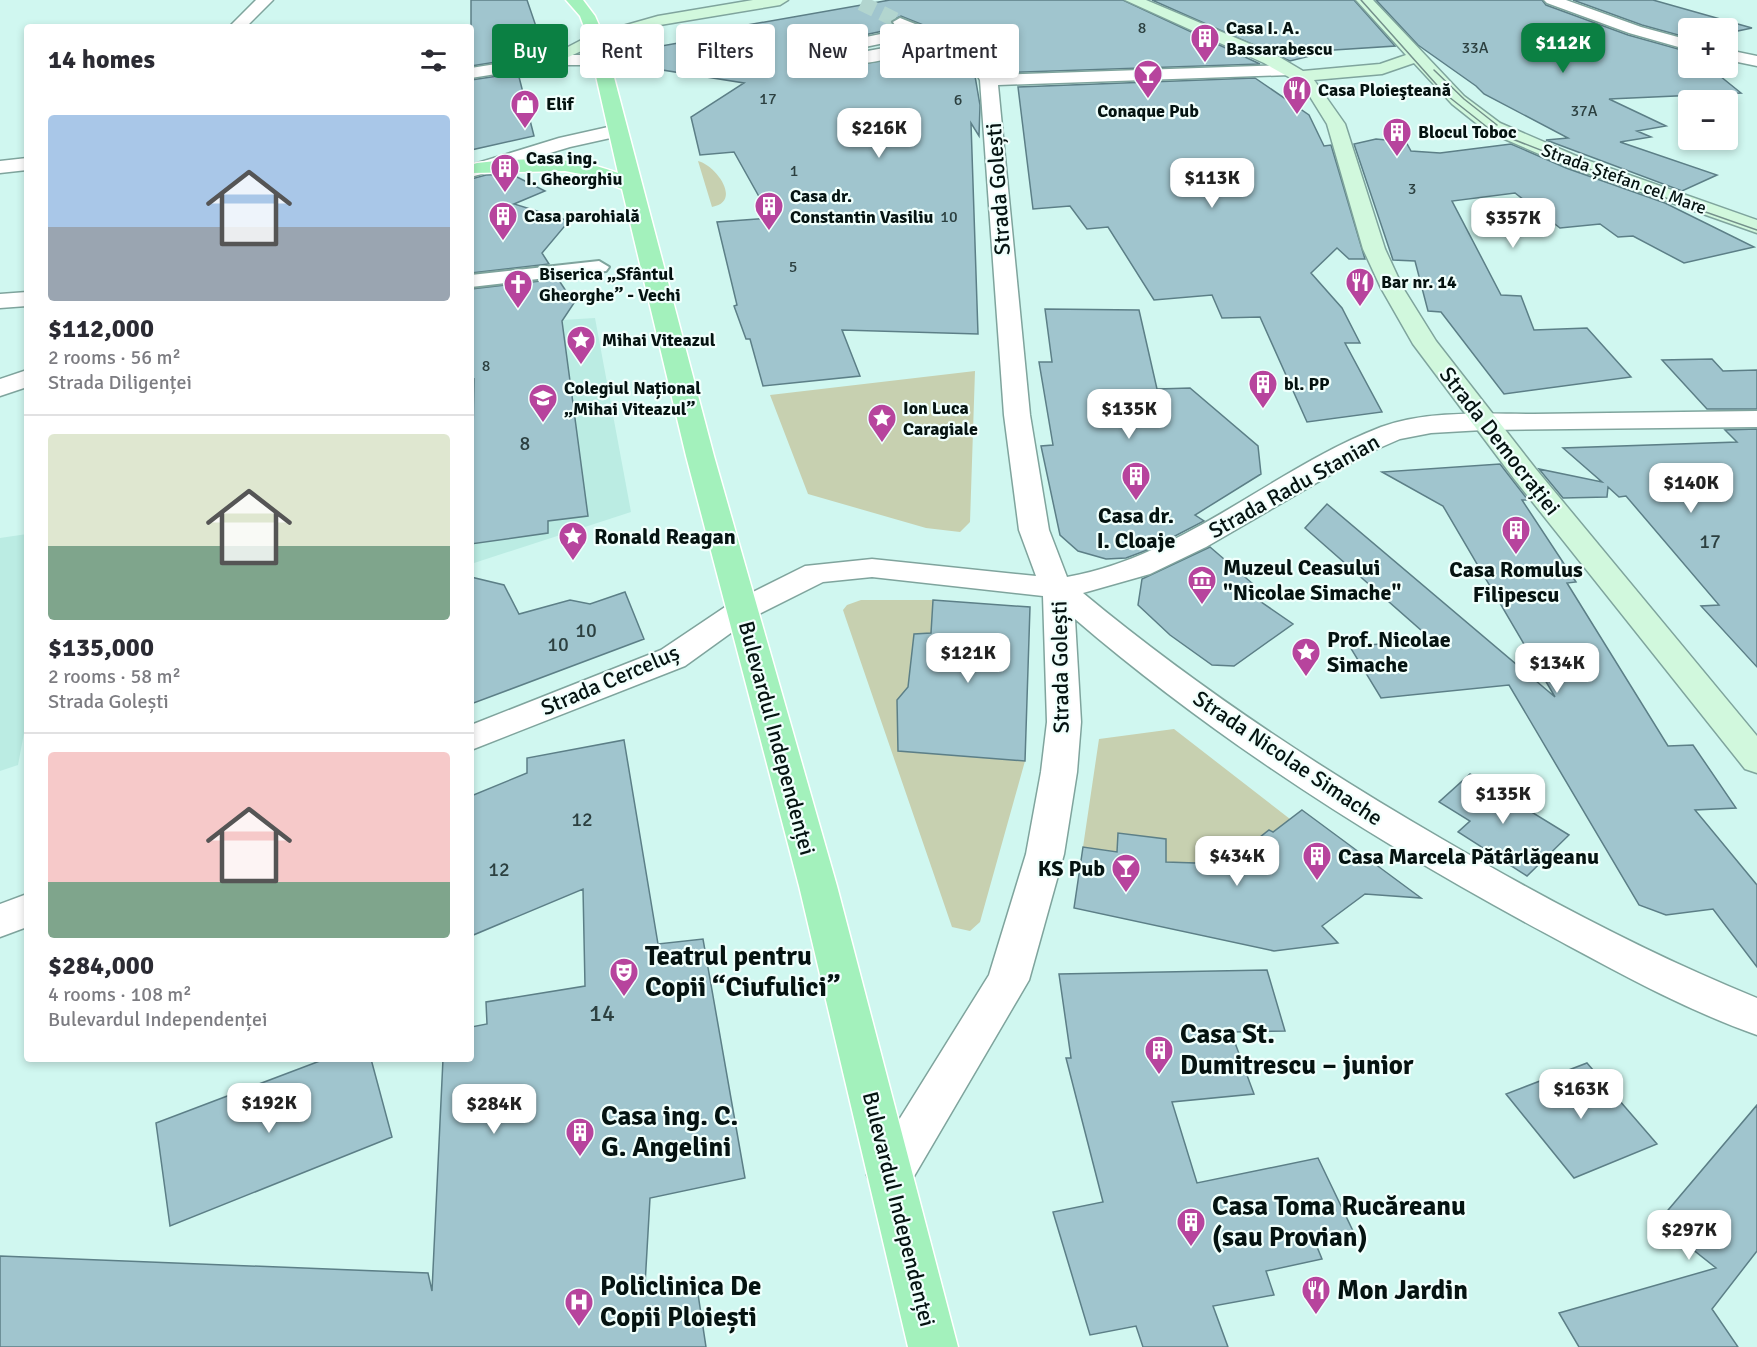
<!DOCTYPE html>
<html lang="en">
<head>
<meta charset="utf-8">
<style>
	body { margin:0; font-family:Signika,sans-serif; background:#f7f7f7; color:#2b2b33; height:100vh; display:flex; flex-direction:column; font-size:22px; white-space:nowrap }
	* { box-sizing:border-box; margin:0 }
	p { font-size:20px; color:#7c7c81 }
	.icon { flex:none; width:33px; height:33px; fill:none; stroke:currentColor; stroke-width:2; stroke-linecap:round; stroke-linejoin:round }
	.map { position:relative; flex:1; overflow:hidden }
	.panel { position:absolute; left:24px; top:24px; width:450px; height:1038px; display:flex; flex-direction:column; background:#fff; border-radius:6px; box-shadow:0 3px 9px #0003 }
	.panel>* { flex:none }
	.top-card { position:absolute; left:492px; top:24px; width:570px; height:54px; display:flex; gap:12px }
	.tools { position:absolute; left:1678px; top:18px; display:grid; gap:12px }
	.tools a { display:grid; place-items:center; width:60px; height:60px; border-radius:6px; background:#fff; box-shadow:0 3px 9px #0003; font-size:30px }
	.price { position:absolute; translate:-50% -51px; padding:0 14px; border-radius:12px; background:#fff; color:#222; font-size:20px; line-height:39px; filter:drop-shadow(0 2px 3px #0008) }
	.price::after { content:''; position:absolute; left:50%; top:36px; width:18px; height:14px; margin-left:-9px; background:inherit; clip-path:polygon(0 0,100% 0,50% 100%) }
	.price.selected { background:#0b8043; color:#fff }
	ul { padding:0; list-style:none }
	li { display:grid; align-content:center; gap:12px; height:318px; padding:0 24px }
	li+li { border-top:2px solid #e1e1e2 }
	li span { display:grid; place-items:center; height:186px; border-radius:6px; color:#555 }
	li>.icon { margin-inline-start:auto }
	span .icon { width:108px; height:108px; fill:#fffc; stroke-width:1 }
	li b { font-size:26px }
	h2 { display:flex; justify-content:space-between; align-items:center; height:72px; padding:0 24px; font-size:26px }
	.tag { padding:0 21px; border-radius:6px; background:#fff; box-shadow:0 3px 9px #0003; font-size:21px; line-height:54px }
	.tag.selected { background:#0b8043; color:#fff }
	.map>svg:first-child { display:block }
</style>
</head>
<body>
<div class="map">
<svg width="1757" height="1347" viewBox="0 0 1757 1347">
	<rect width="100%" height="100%" fill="#d0f7f0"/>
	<path fill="#bbece3" d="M595,318l36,194 -160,52v-230l92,-8 -1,-6z
		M27,534v183l-9,48 -18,6v-233z"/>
	<path fill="#c7d0b0" d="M698,161c19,5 44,41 14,46z
		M975,371l-5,151 -10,10 -34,-4 -118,-34 -38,-99z
		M861,600h72l-2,33 -17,1 -2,22 17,38 -28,1 -4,5 1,51 127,10 -45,161 -10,9 -18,-4 -106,-308 -3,-9 4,-5z
		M1174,729l116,90 -17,13 -3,-2 -38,34 -66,-2v-23l-48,-6 -1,19 -34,-5 16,-108z"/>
	<path fill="#a0c5ce" stroke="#5c7f87" stroke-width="1.5" d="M471,0h56l15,44 -16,1 1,8 -14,1 1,5 -43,7z
		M890,0h233l137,64 -264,9 -13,-17 -20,-15 -62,-25 -10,5 6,7 -75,16 -9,5v4l9,8 28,5 93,-16 16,8 16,18 5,29 -1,31 -8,-13 7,211 -136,-4 18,46 -97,10 -13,-47h-4l-12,-33 3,-1 -20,-83 54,-4 -37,-66 -34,3 -9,-38 53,-34 -132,-21 -2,-7 91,-16 -5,-5z
		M1152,0h202l41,46 -61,4 -44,11z
		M1376,0h166l4,5 82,30 61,17v16h21l31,25 -132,6 57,27 -29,5 14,6 -31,5 97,33 -35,16 -136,-51 22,-2 -84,-44 -8,-8 -58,-41z
		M1573,0h80l99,28 -24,5v-5h-39v10l-47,-13z
		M518,73l16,63 -63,14v-70z
		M1255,78l54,37 15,31 7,-1 34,114h-16l-12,-11 -26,25 31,35 18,35h-15l37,69 -75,10 -47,-105 -38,1 -10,-23 -58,5 -46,-73 -21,2 -17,-23 -37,3 -15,-122z
		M1376,139l30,3 5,9 29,2 71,-9 55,24 99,35 89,44 -70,16 -51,-27 -15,1 -18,-13 -40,4 -45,-35 -63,8 49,94 20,1 13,34 53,-2 44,49 -127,17 -63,-82 -13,-1 -13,-50 -22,-1 -39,-116z
		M511,174l34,17 -31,13 55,17 -27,32 7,11 -78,9v-94l15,-4z
		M558,279l16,24 -12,18 26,195 -40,5v12l-77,11 3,-165 -3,1v-91z
		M1045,309l94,1 18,79 33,-1 68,58 3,28 -66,41 9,6 -54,28 -24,9 -20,1 -28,-8 -18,-16 -19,-89 12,-1 -14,-83h13z
		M1712,359l11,12 34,-1v39h-50l-45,-49z
		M1757,429v238l-56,-61 18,-1 -93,-109 -7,1 -11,-10 -1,10 -44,1 -24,-29 63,13 -39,-34 174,-6 -12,-12z
		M1500,464l28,36h-6l54,82 -9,1 101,163 25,-1 43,63 -41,2 62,75v82l-44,-58 -47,6 -27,-10 -130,-220 -128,13 -31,-51 81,-8 -126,-111 22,-24 228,193 -112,-191 -61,-34z
		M1210,547l43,37 -2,11 42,29 -59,42 -22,-1 -42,-30 -32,-30 4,-26z
		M471,577l33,8 15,29 51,-14 20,4 35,-12 19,47 -173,65z
		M933,600l97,7 -5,154 -127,-10 -1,-51 11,-13 6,-53 17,-1z
		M624,740l34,204 45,-5 42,239 -95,20 -5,87 53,9 8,53h-706v-91l428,17 4,18 11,-232h28v-32l16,-3 -1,-22 99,-16 -2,-97 -112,47v-140l56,-23v-15z
		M1470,774l99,61 -42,41 -69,-44 12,-11 -31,-19z
		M1302,810l119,88 -56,-4 -43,32 16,17 -64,8 -200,-43 9,-61 34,5 1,-19 48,6v23l60,2 43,-34 4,2z
		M1267,970l18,61 -54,1 23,62 -82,8 25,81 121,-25 35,73 -40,6 9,22 -56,12 8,24 -61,11 15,41h-85l-7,-21 -46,9 -37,-123 50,-10 -37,-144h5l-12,-84z
		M325,1059h46l21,78 -222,89 -14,-103z
		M1587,1063l70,81 -83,34 -68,-84z
		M1757,1105v146l-45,58 26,38h-159l-20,-34 157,-45 -58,-46z"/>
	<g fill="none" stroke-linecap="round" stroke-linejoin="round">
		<path stroke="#b2d5cf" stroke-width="15" stroke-dasharray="15 8" stroke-linecap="butt" d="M861,3l39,19"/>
		<g stroke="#7fa49d" stroke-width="4">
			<path id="pedestrian" d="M900,18l25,10 2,3 -7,4 -25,-10 -2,-3z
				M599,261l10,6 -3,4 -135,16v-12z"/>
		</g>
		<g stroke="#7fa49d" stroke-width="3">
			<path id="minor" d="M256,0h17l-27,27h-17z
				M1544,0h22l75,27 48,13v10l-60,-17 -82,-30z
				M920,26c28,7 60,23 75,49l295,-10 9,5 -9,5 -292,10 32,330 19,115 18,47c118,-21 205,-108 314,-150 47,-17 105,-13 153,-13 75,-1 149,-2 223,-3v16l-274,3 -52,3 -31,6 -32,14 -162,94 -56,27 -67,19c112,93 233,173 359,246 101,59 206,115 315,159v37c-74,-26 -143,-65 -212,-102 -164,-88 -328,-192 -470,-314l6,103 -4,50 -13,82 -35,126 -123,210 -16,7 -16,-7 -7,-15 7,-15 115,-185 37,-121 15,-82 6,-50 -4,-126 -171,-19 -49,5 -70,35 -68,49 -214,84v-25l190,-75 70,-47 74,-37 67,-7 164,17 -17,-46 -15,-115 -24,-335c-7,-14 -21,-29 -37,-32 -6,-1 -13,2 -19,3 -28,5 -91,27 -110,0l8,-5zM918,36l9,4 -81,15 -10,-2z
				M1728,50l29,6v10l-29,-6z
				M551,55h49l8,5 -8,5h-49l-80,13v-10z
				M27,158v12l-27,3v-12z
				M27,894v33l-27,10v-33z"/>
		</g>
		<g stroke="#7fa49d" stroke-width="3">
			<path id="tertiary" d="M617,125l9,6 -2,4 -54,12 -99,30v-12l88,-27z
				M27,292v14l-27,2v-14z
				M27,370v17l-27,9v-17z"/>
		</g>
		<g stroke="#7fa49d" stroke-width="3">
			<path id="secondary" d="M753,0h35l-8,5 -120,20 -57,16 -52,24 -8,-5 48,-25 67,-19z
				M1125,0h21l130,55 27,16 77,-7 26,-9 -50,-55h17l91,96 36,27 81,35 176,62v13l-190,-67 -81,-35 -34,-27 -38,-41 -32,11 -68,6 31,44 40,125 18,39 33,53 99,127 222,268v37l-12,-4 -230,-289 -102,-136 -32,-56 -18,-39 -36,-125 -18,-29 -15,-15 -30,-17z"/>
		</g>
		<g stroke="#fff" stroke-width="3">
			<path id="primary" d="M566,0h17l12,16 7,16 112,424 123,430 121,461h-50l-109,-461 -113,-430 -64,-267 -36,-14 -21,-4 -94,2v-8l6,-2c49,-5 95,-8 141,10l-32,-141 -6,-16z"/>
		</g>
		<use href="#pedestrian" fill="#fff" fill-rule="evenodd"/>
		<use href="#minor" fill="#fff" fill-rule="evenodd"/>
		<use href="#tertiary" fill="#fff" fill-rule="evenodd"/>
		<use href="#secondary" fill="#d1f8dd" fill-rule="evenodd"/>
		<use href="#primary" fill="#a3f1bc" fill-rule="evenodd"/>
		<path stroke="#74908b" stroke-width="1.5" d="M1361,0l83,93 48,38 148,58 117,41
			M1434,70l30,29 33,26"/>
	</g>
	<defs>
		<g id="building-pin" transform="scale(1.5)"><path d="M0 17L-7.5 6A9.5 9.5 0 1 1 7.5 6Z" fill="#b7449d" stroke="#f0fffc"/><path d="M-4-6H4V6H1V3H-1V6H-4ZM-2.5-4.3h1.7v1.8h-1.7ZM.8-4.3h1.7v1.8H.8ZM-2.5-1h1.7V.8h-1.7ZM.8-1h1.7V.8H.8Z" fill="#fff"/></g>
		<g id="bar-pin" transform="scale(1.5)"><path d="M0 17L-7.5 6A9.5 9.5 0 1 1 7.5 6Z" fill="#b7449d" stroke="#f0fffc"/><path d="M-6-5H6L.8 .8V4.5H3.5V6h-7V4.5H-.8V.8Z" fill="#fff"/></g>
		<g id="restaurant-pin" transform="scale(1.5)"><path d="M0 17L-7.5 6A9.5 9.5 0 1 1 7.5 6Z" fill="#b7449d" stroke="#f0fffc"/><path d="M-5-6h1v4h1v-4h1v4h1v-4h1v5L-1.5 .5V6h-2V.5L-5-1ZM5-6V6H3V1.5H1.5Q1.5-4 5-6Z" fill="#fff"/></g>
		<g id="shop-pin" transform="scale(1.5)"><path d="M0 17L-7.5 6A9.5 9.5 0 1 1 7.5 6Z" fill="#b7449d" stroke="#f0fffc"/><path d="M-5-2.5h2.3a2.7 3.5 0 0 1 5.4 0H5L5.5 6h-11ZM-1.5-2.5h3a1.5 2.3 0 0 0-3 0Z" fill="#fff"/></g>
		<g id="church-pin" transform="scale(1.5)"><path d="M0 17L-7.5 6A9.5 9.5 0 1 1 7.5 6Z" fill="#b7449d" stroke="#f0fffc"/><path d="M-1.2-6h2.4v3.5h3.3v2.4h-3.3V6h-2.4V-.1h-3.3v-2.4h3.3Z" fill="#fff"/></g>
		<g id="sight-pin" transform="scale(1.5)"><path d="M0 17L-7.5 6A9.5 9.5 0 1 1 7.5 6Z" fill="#b7449d" stroke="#f0fffc"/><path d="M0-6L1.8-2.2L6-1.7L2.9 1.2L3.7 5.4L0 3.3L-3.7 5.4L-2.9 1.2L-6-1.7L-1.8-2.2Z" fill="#fff"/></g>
		<g id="school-pin" transform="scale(1.5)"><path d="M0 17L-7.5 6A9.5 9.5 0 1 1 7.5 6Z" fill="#b7449d" stroke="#f0fffc"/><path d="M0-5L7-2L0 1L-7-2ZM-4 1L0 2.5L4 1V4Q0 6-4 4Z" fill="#fff"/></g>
		<g id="museum-pin" transform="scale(1.5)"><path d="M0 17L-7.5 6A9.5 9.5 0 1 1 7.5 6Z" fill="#b7449d" stroke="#f0fffc"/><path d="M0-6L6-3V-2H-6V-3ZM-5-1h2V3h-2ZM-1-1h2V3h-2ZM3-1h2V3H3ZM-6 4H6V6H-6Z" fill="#fff"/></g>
		<g id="theatre-pin" transform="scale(1.5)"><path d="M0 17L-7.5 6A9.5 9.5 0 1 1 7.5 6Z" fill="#b7449d" stroke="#f0fffc"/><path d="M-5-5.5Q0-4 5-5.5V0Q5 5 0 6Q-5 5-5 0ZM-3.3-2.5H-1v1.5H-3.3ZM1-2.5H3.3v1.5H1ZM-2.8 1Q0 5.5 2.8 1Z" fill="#fff"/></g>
		<g id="hospital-pin" transform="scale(1.5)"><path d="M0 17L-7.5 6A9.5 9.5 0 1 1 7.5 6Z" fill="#b7449d" stroke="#f0fffc"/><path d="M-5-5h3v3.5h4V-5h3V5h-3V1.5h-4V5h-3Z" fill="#fff"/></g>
	</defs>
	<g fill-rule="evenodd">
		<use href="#building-pin" x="1205" y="38"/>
		<use href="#bar-pin" x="1148" y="74"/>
		<use href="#restaurant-pin" x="1297" y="90"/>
		<use href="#shop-pin" x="525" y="104"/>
		<use href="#building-pin" x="1397" y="132"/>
		<use href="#building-pin" x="505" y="168"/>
		<use href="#building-pin" x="769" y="206"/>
		<use href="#building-pin" x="503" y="216"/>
		<use href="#restaurant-pin" x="1360" y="282"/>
		<use href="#church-pin" x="518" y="284"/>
		<use href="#sight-pin" x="581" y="340"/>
		<use href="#building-pin" x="1263" y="384"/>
		<use href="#school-pin" x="543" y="398"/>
		<use href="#sight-pin" x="882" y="418"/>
		<use href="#building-pin" x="1136" y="476"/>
		<use href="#building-pin" x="1516" y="530"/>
		<use href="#sight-pin" x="573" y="536"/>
		<use href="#museum-pin" x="1202" y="580"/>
		<use href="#sight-pin" x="1306" y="652"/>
		<use href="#building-pin" x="1317" y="856"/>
		<use href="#bar-pin" x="1126" y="868"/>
		<use href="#theatre-pin" x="624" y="972"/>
		<use href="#building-pin" x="1159" y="1050"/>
		<use href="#building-pin" x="580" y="1132"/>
		<use href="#building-pin" x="1191" y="1222"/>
		<use href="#restaurant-pin" x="1316" y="1290"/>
		<use href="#hospital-pin" x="579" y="1302"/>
	</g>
	<g text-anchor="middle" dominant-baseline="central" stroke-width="4.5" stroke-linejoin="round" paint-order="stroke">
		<g font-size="16" fill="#2c4040">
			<text x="1142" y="28">8</text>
			<text x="1475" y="48">33A</text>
			<text x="768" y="99">17</text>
			<text x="958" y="100">6</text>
			<text x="1584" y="111">37A</text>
			<text x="794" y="171">1</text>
			<text x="1412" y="189">3</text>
			<text x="949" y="217">10</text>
			<text x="793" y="267">5</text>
			<text x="486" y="366">8</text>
		</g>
		<g font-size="18" font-weight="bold" fill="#051311" stroke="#f0fffc" text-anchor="start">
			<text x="1226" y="28">Casa I. A.<tspan x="1226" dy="21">Bassarabescu</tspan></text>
			<text x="1318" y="90">Casa Ploieşteană</text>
			<text x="546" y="104">Elif</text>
			<text x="1148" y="111" text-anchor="middle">Conaque Pub</text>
			<text x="1418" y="132">Blocul Toboc</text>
			<text x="526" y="158">Casa ing.<tspan x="526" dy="21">I. Gheorghiu</tspan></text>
			<text x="790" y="196">Casa dr.<tspan x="790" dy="21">Constantin Vasiliu</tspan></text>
			<text x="524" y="216">Casa parohială</text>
			<text x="539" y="274">Biserica „Sfântul<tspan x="539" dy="21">Gheorghe” - Vechi</tspan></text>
			<text x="1381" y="282">Bar nr. 14</text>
			<text x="602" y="340">Mihai Viteazul</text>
			<text x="1284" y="384">bl. PP</text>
			<text x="564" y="388">Colegiul Național<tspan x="564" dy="21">„Mihai Viteazul”</tspan></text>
			<text x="903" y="408">Ion Luca<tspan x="903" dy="21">Caragiale</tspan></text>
		</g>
		<g font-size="18" fill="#051311" stroke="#f0fffc">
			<text transform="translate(1624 179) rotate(20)">Strada Ștefan cel Mare</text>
		</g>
		<g font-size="20" fill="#2c4040">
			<text x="525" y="443">8</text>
			<text x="1710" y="541">17</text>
			<text x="586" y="630">10</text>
			<text x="558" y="644">10</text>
			<text x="582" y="819">12</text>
			<text x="499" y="869">12</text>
		</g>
		<g font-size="22" fill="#051311" stroke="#f0fffc">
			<text transform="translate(998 189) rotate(-94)">Strada Golești</text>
			<text transform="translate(1500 441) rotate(52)">Strada Democrației</text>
			<text transform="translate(1294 486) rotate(-29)">Strada Radu Stanian</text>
			<text transform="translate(1060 667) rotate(-91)">Strada Golești</text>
			<text transform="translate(610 680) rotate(-23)">Strada Cerceluș</text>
			<text transform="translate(777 738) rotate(75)">Bulevardul Independenței</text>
			<text transform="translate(1288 758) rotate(34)">Strada Nicolae Simache</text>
			<text transform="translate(899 1209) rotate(76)">Bulevardul Independenței</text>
		</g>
		<g font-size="22" font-weight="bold" fill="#051311" stroke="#f0fffc" text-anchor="start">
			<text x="1136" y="515" text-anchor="middle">Casa dr.<tspan x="1136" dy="25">I. Cloaje</tspan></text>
			<text x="594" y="536">Ronald Reagan</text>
			<text x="1223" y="567">Muzeul Ceasului<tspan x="1223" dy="25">"Nicolae Simache"</tspan></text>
			<text x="1516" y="569" text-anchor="middle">Casa Romulus<tspan x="1516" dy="25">Filipescu</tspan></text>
			<text x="1327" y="639">Prof. Nicolae<tspan x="1327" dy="25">Simache</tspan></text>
			<text x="1338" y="856">Casa Marcela Pătârlăgeanu</text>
			<text x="1105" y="868" text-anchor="end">KS Pub</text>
		</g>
		<g font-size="24" fill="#2c4040">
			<text x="602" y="1013">14</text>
		</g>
		<g font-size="27" font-weight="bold" fill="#051311" stroke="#f0fffc" text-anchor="start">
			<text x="645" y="956">Teatrul pentru<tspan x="645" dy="31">Copii “Ciufulici”</tspan></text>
			<text x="1180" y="1034">Casa St.<tspan x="1180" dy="31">Dumitrescu – junior</tspan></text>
			<text x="601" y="1116">Casa ing. C.<tspan x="601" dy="31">G. Angelini</tspan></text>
			<text x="1212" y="1206">Casa Toma Rucăreanu<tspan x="1212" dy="31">(sau Provian)</tspan></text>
			<text x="600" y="1286">Policlinica De<tspan x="600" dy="31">Copii Ploiești</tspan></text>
			<text x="1337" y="1290">Mon Jardin</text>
		</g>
	</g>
</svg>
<div class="tools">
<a>+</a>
<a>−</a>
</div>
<b class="price selected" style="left:1563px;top:74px">$112K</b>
<b class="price" style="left:879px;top:159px">$216K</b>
<b class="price" style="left:1212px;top:209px">$113K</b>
<b class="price" style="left:1513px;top:249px">$357K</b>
<b class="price" style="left:1129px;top:440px">$135K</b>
<b class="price" style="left:1691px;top:514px">$140K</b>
<b class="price" style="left:968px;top:684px">$121K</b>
<b class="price" style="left:1557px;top:694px">$134K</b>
<b class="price" style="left:1503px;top:825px">$135K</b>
<b class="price" style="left:1237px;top:887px">$434K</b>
<b class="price" style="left:1581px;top:1120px">$163K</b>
<b class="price" style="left:269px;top:1134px">$192K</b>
<b class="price" style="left:494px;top:1135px">$284K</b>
<b class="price" style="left:1689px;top:1261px">$297K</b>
<div class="top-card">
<a class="tag selected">Buy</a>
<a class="tag">Rent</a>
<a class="tag">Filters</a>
<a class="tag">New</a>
<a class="tag">Apartment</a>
</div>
<section class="panel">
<h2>14 homes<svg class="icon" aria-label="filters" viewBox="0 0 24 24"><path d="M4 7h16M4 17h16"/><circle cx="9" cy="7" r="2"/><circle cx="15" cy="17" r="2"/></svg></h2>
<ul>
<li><span style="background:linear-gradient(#a9c7e8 60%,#9aa5b1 0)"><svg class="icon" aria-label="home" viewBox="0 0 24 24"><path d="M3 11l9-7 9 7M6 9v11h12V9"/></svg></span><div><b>$112,000</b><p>2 rooms · 56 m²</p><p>Strada Diligenței</p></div></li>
<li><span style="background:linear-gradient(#dfe7d0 60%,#7fa58c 0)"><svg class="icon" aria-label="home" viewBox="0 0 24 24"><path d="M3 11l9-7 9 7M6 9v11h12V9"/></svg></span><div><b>$135,000</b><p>2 rooms · 58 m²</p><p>Strada Golești</p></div></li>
<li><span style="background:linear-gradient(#f6c9c9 70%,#7fa58c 0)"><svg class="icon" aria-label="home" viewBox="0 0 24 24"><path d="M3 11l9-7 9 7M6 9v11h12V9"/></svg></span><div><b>$284,000</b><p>4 rooms · 108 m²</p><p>Bulevardul Independenței</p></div></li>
</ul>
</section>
</div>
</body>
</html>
